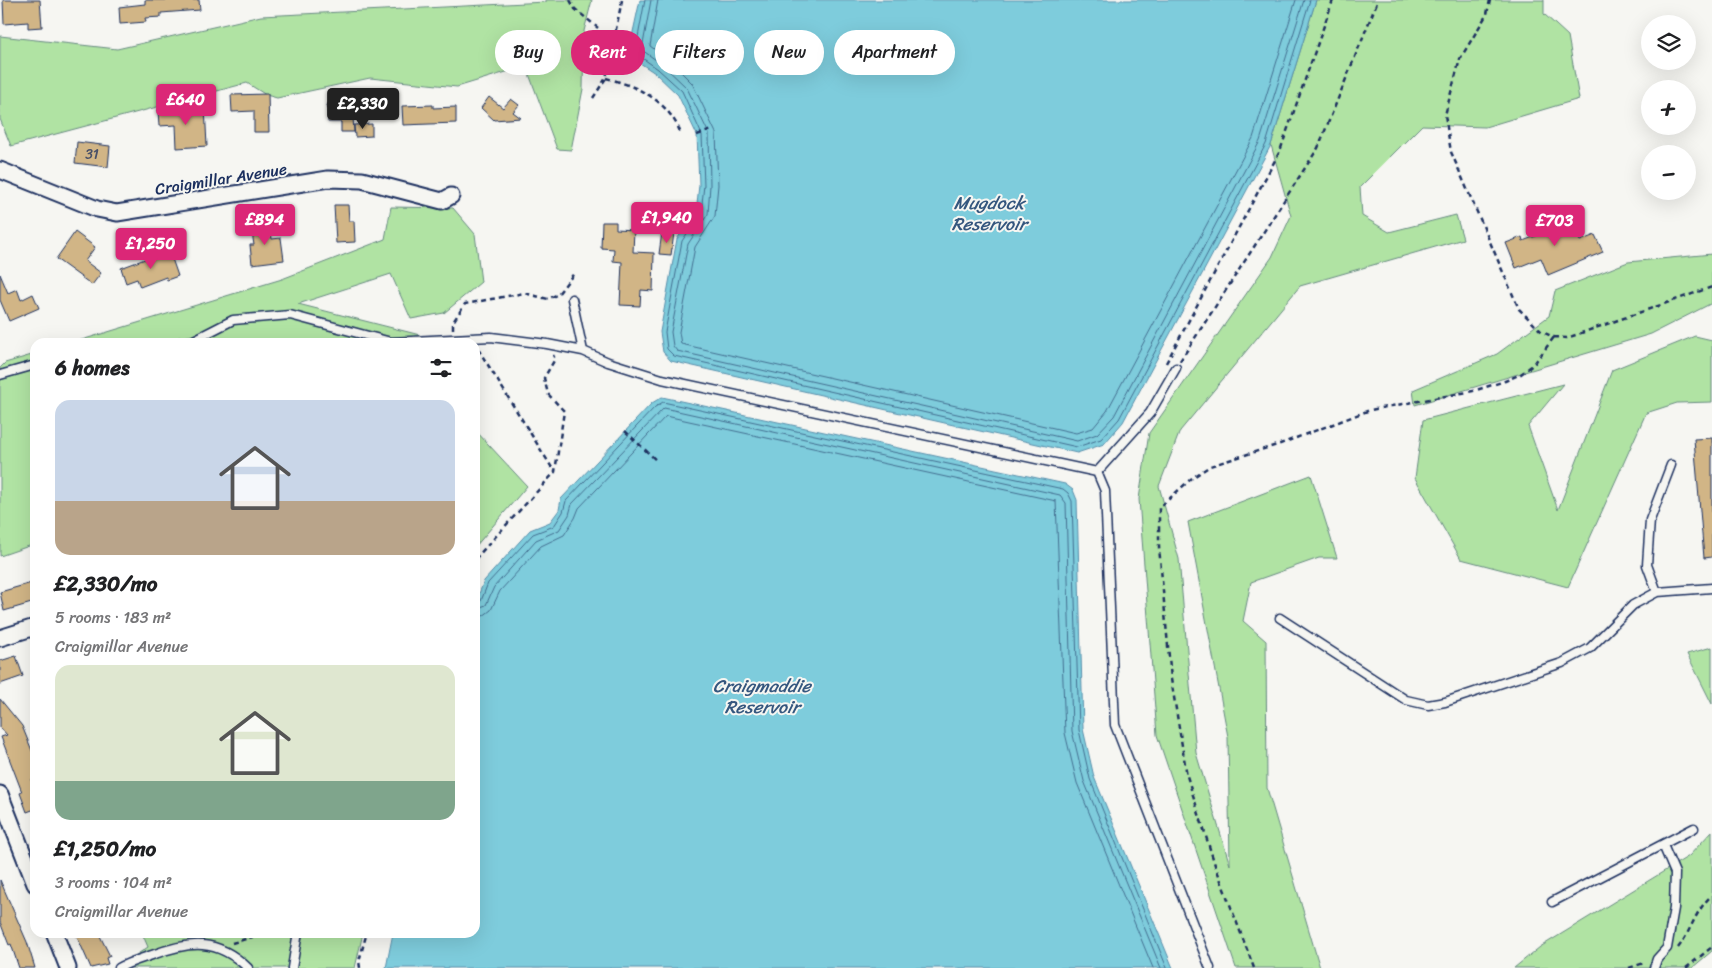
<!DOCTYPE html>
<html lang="en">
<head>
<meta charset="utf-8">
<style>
	body { margin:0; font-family:Sriracha,sans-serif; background:#f6f6f6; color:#202124; height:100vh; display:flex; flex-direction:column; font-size:19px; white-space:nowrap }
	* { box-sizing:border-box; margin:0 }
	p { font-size:16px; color:#757577 }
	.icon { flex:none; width:28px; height:28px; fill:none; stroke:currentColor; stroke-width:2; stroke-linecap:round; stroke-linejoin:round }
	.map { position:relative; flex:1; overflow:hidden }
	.panel { position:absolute; left:30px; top:338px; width:450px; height:600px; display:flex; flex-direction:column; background:#fff; border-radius:15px; box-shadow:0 5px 20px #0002 }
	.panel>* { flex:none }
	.top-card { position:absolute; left:495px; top:30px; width:475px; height:45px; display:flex; gap:10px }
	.buttons { position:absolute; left:1641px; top:15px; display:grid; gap:10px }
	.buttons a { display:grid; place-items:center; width:55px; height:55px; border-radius:50%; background:#fff; box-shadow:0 5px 20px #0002; font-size:25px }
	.price { position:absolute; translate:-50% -42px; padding:0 11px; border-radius:5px; background:#db2777; color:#fff; font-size:16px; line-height:32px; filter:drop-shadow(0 1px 2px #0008) }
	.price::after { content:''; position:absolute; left:50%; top:30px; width:15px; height:11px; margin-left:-8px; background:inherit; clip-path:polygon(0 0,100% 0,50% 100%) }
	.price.active { background:#222; color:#fff }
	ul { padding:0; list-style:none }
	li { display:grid; align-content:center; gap:10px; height:265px; padding:0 25px }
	li span { display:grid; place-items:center; height:155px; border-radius:15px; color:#555 }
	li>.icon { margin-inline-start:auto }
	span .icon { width:90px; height:90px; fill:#fffc; stroke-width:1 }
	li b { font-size:21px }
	h2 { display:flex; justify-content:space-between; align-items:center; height:60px; padding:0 25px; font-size:21px }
	.pill { padding:0 18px; border-radius:22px; background:#fff; box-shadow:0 5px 20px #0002; font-size:18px; line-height:45px }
	.pill.active { background:#db2777; color:#fff }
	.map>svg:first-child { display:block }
</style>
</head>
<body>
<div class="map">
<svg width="1712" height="968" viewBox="0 0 1712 968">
	<rect width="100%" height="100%" fill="#f6f6f2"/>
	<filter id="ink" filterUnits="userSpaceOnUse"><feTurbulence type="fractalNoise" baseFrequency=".02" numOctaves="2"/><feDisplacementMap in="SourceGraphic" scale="10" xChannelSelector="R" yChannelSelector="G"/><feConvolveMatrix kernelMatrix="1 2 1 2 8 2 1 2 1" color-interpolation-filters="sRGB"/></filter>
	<g filter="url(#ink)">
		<path fill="#b0e3a3" stroke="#668980" d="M546,0h46l-8,31 -1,58 -12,61 -14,-1 -31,-83 -69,21 -87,-9 -93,20 -11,-3 -19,-12 -236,63 -11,-27v-83l117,13 144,-33 285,-14z
			M1316,0h228v14l24,22 11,63 -94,28 -63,-2 -62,62 2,29 27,16 67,-17 7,24 -163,47 -120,145 -21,55 20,73 17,194 34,112 -2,-128 -40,-215 123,-47 26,83h-18l-68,24 -8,39 23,20 1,147 53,180h-84l-79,-233 -18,-236 10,-66 123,-176 19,-41 -20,-71z
			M391,207l62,1 22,26 6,48 -37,31 -33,6 -20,-45 -93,30 122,31 1,7h-346l207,-63 103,-40z
			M1712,254v49l-61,31 -236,71 -2,-15 84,-36 52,-38 6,-25 73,-29z
			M1695,336l17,4v62l-35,1 -31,10 -78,174 -107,-28 -46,-81 8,-58 140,-36 -35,42 30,84 54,-140z
			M35,354v190l-35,12v-188l5,-5z
			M475,430l52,56 -52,61z
			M1712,647v57l-25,-50z
			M1712,831v120l-20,17h-178l26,-21 149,-91z
			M142,933h221l-8,35h-238l31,-21z"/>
		<path fill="#7eccdc" stroke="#568daa" d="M640,0h676l-45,145 -148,277 -19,22 -27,9 -406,-92 -8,-9 -3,-20 17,-93 19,-26 3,-28 -2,-50 -19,-40 -23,-22 -27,-18z
			M662,397l403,87 8,6 4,10 6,229 11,48 79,191h-787l7,-35 82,-1v-328l9,-23 46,-51 20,-8 9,-12 2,-11 91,-96z"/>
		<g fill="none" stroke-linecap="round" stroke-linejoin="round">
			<path stroke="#436e90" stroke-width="1" d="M645,0l-10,53 23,16 24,22 20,44 2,50 -3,28 -19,28 -17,91 2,17 7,7 403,91 24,-8 18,-20 147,-275 44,-144
				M651,0l-9,50 21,15 24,23 22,46 1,51 -2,29 -20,30 -17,88 2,14 4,5 400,90 20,-7 17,-18 146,-275 44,-141
				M658,0l-8,46 18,13 24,24 24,50 2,52 -3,31 -20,31 -16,85 2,12 395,89 17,-5 14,-17 146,-273 43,-138
				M475,603l6,-2 7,-18 45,-49 21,-8 9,-14 3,-11 89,-94 8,-5 400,87 5,4 4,8 7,229 11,49 77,189
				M475,609l11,-4 8,-18 42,-47 23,-10 10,-15 3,-11 92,-96 396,87 6,8 6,228 12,50 77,187
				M475,617l8,-1 8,-6 9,-19 41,-45 23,-11 11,-17 4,-10 87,-92 390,85 9,232 12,50 76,185"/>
		</g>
		<path fill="#d1b586" stroke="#1b2f5e" d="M3,0h37l2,27 -14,1v-6l-24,2z
			M145,0h54l1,10 -39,3v4l-16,1 1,4 -26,2 -1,-17 26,-3z
			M268,94l1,38h-15v-21l-22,1 -1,-17z
			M489,97l14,11 8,-9 8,6 -6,7 8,6 -27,2 -13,-12z
			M352,103l2,29h-13v-10h-13l-1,-18z
			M433,105v3l23,-1v16l-53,2 -1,-19z
			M205,107l2,39 -30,2 -1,-23 -17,1 -1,-16z
			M372,124v12l-17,1 -1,-12z
			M77,142l33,4 -2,21 -33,-4z
			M334,205h14l1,16h5l1,21 -19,1z
			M1567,209l13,32 15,-6 8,17 -55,23 -7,-17 -25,10 -10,-25 16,-6 1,4 36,-14 -5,-13z
			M602,222h14v7l18,1 -1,22 21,1 -1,38 -12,-1 -1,16 -20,-1 2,-43 -9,-1 1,-12 -13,-1z
			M270,224l2,15 9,-1 3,22 -32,4 -2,-19h4l-3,-19z
			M75,232l20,15 -10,14 16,12 -9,12 -36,-26z
			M662,232l12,1 -3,22 -12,-1z
			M169,250l9,26 -11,4 -1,-3 -26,10 -3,-8 -11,4 -5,-15z
			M0,274l8,19 9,-4 4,11 12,-6 6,14 -30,13 -9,-21z
			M1712,438v119l-8,1 -10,-119z
			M35,582v20l-31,9 -4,-19z
			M16,656l7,20 -23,8v-23z
			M0,699l22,27 13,32v20l-4,2 4,11v18l-8,3 -7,-19 2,-1 -21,-55 6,-2 -7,-8z
			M0,880l27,62 8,26h-16l-8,-24 -2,1 -9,-23z
			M75,932h23l12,24 -4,2 2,6 -17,4z"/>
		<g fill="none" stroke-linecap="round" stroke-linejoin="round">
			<g stroke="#1b2f5e" stroke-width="11">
				<path id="lane" d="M572,299l11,52
					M181,342l11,-1 41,-21 57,-5 101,27 100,-5 56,7 36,7 25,11 54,17 435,93 8,19 10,234 95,243
					M0,375l35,-10
					M1097,472l53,-59 26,-45
					M1657,592l-10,-27 3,-45 21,-55
					M1280,618l126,82 22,5 17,-3 117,-39 28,-15 43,-43 24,-13 55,-4
					M1552,902l142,-74
					M119,968c10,-6 22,-9 33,-13 38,-14 65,-17 96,13
					M292,968l6,-36
					M1654,968l3,-9 10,-11 7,-40 1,-35 -12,-28"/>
			</g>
			<g stroke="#1b2f5e" stroke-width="19">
				<path id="street" d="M0,170l97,39 20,4 211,-34 34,1 80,21 9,-5
					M0,638l35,-11
					M0,794l35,90
					M54,932l14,36"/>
			</g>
			<path stroke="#1b2f5e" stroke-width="2.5" stroke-dasharray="5 4" stroke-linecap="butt" d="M570,0l5,9 23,19
				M1490,0l-3,14 -27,45 -15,56 6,37 68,157 23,23 12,5 13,1 145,-51
				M606,78c33,9 62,22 75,56
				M593,98l13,-20 16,-78
				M697,135l15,-5
				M453,329v-7l12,-18 59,-11 24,6 10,-5 17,-22
				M478,349l76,122
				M1180,361l138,-213 60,-148
				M1166,363l114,-212 53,-151
				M625,431l32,30
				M475,559l80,-87 9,-61 -16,-17 -4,-16 11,-19 -2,-4
				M232,943l37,-11
				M1678,948c14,-18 16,-36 34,-53
				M360,968l-1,-7 8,-29
				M1254,968l-39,-103 -28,-89 -16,-97 -12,-132v-39l33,-30 18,-12 70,-22 90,-34 103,-19 32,-10 16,-7 13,-10 20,-27
				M1629,968l15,-5
				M1686,968l26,-21"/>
			<use href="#lane" stroke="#f6f6f2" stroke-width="8"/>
			<use href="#street" stroke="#f6f6f2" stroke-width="15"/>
		</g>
	</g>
	<g text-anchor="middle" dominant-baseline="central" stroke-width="4" stroke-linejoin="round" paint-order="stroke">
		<g font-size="14" fill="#485068">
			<text x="92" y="154">31</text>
		</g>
		<g font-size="16" fill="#1b2f5e" stroke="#f6f6f2">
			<text transform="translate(221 179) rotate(-9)">Craigmillar Avenue</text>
		</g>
		<g font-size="18" font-style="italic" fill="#34567e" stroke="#f6f6f2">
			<text x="989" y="203">Mugdock<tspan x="989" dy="21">Reservoir</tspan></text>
			<text x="762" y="686">Craigmaddie<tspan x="762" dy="21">Reservoir</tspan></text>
		</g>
	</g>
</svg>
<div class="buttons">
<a><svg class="icon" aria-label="layers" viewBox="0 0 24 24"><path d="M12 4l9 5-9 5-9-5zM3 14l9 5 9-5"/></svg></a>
<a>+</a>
<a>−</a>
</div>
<b class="price" style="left:186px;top:126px">£640</b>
<b class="price active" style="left:363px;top:130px">£2,330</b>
<b class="price" style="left:667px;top:244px">£1,940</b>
<b class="price" style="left:265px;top:246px">£894</b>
<b class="price" style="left:1555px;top:247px">£703</b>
<b class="price" style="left:151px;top:270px">£1,250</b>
<div class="top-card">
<a class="pill">Buy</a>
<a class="pill active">Rent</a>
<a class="pill">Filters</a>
<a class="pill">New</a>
<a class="pill">Apartment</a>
</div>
<section class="panel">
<h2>6 homes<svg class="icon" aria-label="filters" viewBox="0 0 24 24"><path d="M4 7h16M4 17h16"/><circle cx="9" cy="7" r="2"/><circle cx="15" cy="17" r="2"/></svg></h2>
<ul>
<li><span style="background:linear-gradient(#c9d6e8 65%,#b9a48a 0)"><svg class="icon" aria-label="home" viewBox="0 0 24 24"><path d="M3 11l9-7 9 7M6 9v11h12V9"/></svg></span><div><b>£2,330/mo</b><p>5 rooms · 183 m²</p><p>Craigmillar Avenue</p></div></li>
<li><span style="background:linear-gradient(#dfe7d0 75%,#7fa58c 0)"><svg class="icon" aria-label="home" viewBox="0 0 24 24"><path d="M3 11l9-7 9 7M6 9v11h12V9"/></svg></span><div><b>£1,250/mo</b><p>3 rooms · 104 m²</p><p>Craigmillar Avenue</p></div></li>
</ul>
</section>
</div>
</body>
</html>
